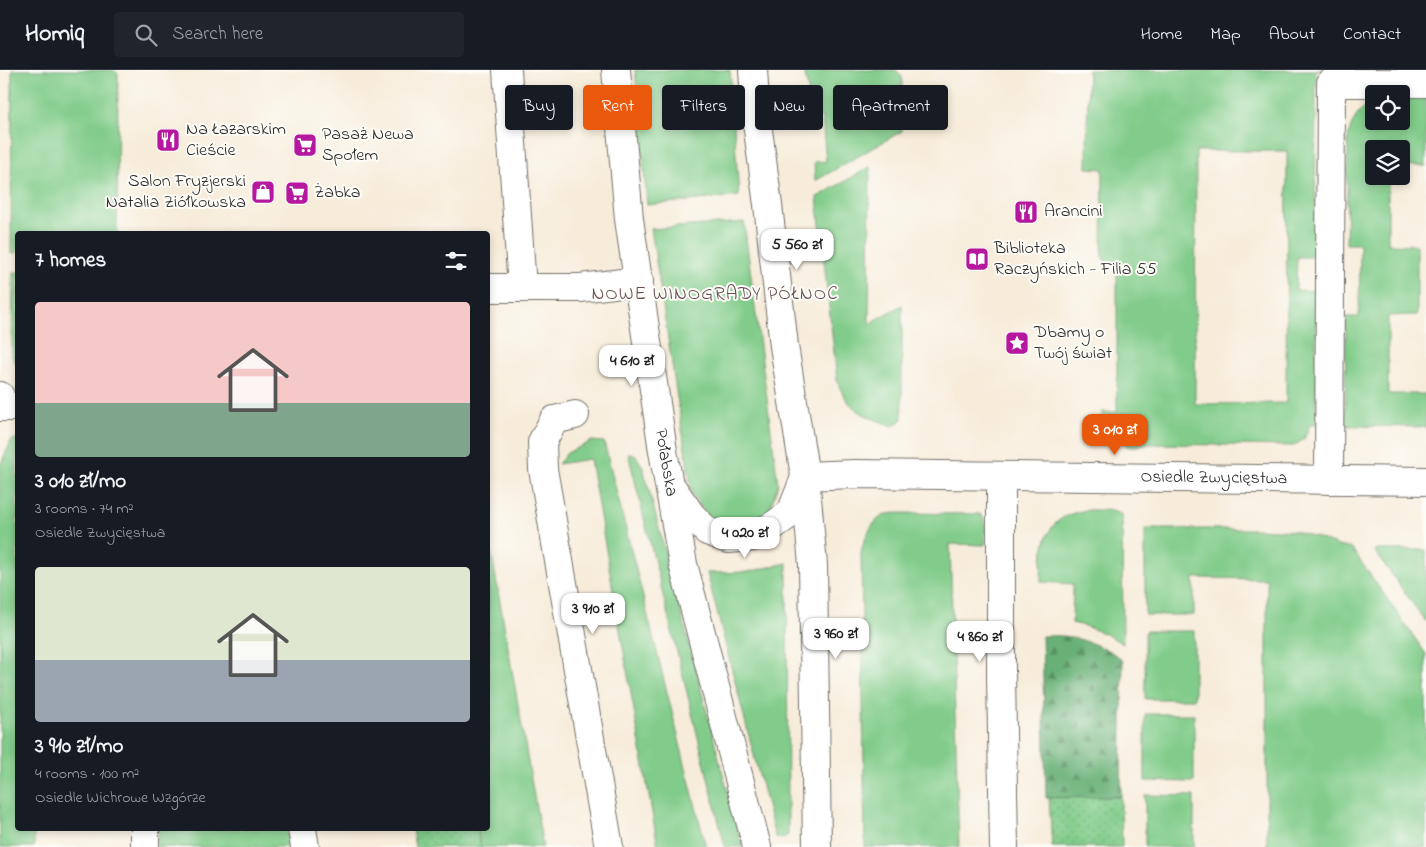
<!DOCTYPE html>
<html lang="en">
<head>
<meta charset="utf-8">
<style>
	body { margin:0; font-family:"Indie Flower",sans-serif; background:#20242c; color:#f1f3f6; height:100vh; display:flex; flex-direction:column; font-size:19px; white-space:nowrap }
	* { box-sizing:border-box; margin:0 }
	p { font-size:16px; color:#9ea1a6 }
	.icon { flex:none; width:28px; height:28px; fill:none; stroke:currentColor; stroke-width:2; stroke-linecap:round; stroke-linejoin:round }
	.map { position:relative; flex:1; overflow:hidden }
	.details { position:absolute; left:15px; top:161px; width:475px; height:600px; display:flex; flex-direction:column; background:#171b24; border-radius:5px; box-shadow:0 2px 8px #0003 }
	.details>* { flex:none }
	.guide { position:absolute; left:505px; top:15px; width:475px; height:45px; display:flex; gap:10px }
	.controls { position:absolute; left:1365px; top:15px; display:grid; gap:10px }
	.controls a { display:grid; place-items:center; width:45px; height:45px; border-radius:5px; background:#171b24; box-shadow:0 2px 8px #0003; font-size:25px }
	.price { position:absolute; translate:-50% -42px; padding:0 11px; border-radius:10px; background:#fff; color:#222; font-size:16px; line-height:32px; filter:drop-shadow(0 1px 2px #0008) }
	.price::after { content:''; position:absolute; left:50%; top:30px; width:15px; height:11px; margin-left:-8px; background:inherit; clip-path:polygon(0 0,100% 0,50% 100%) }
	.price.current { background:#ea580c; color:#fff }
	ul { padding:0; list-style:none }
	li { display:grid; align-content:center; gap:10px; height:265px; padding:0 20px }
	li span { display:grid; place-items:center; height:155px; border-radius:5px; color:#555 }
	li>.icon { margin-inline-start:auto }
	span .icon { width:90px; height:90px; fill:#fffc; stroke-width:1 }
	li b { font-size:21px }
	h2 { display:flex; justify-content:space-between; align-items:center; height:60px; padding:0 20px; font-size:21px }
	.pill { padding:0 18px; border-radius:5px; background:#171b24; box-shadow:0 2px 8px #0003; font-size:18px; line-height:45px }
	.pill.current { background:#ea580c; color:#fff }
	header { display:flex; align-items:center; gap:30px; box-sizing:border-box; height:70px; padding:0 25px; background:#171b24; border-bottom:1px solid #363941 }
	header strong { font-size:24px }
	nav { display:flex; gap:28px; margin-inline-start:auto; font-size:18px }
	.search { width:350px; height:45px; background:#20242c; display:flex; align-items:center; gap:12px; box-sizing:border-box; padding:0 18px; border-radius:5px; color:#9ea1a6; font-size:19px }
	.map>svg:first-child { display:block }
</style>
</head>
<body>
<header>
<strong>Homiq</strong>
<div class="search"><svg class="icon" aria-label="search" viewBox="0 0 24 24"><circle cx="10" cy="10" r="6"/><path d="M15 15l6 6"/></svg>Search here</div>
<nav><a>Home</a><a>Map</a><a>About</a><a>Contact</a></nav>
</header>
<div class="map">
<svg width="1426" height="777" viewBox="0 0 1426 777">
	<defs>
		<pattern id="forest-firs" width="22" height="20" patternUnits="userSpaceOnUse" patternTransform="scale(1.25)"><rect width="22" height="20" fill="#68b076"/><path d="M5 1l3.5 6h-7zM16 11l3.5 6h-7z" fill="#568f61"/></pattern>
		<pattern id="park-dots" width="8" height="8" patternUnits="userSpaceOnUse" patternTransform="scale(1.25)"><rect width="8" height="8" fill="#81cc8a"/><path d="M2 2h.1M6 6h.1" fill="none" stroke="#70af77" stroke-width="1.8" stroke-linecap="round"/></pattern>
	</defs>
	<rect width="100%" height="100%" fill="#fdfcf7"/>
	<filter id="ink" filterUnits="userSpaceOnUse"><feTurbulence type="fractalNoise" baseFrequency=".02" numOctaves="2"/><feDisplacementMap in="SourceGraphic" scale="10" xChannelSelector="R" yChannelSelector="G"/><feConvolveMatrix kernelMatrix="1 2 1 2 8 2 1 2 1" color-interpolation-filters="sRGB"/></filter>
	<filter id="wash" filterUnits="userSpaceOnUse"><feTurbulence type="fractalNoise" baseFrequency=".0096" numOctaves="4" result="noise"/><feDisplacementMap in="SourceGraphic" scale="20" xChannelSelector="R" yChannelSelector="G"/><feGaussianBlur stdDeviation="1.12" result="paint"/><feColorMatrix in="noise" values="0 0 0 0 0 0 0 0 0 0 0 0 0 0 0 0 0 1.4 0 .05"/><feComposite in="paint" operator="in"/></filter>
	<g filter="url(#wash)">
		<rect width="100%" height="100%" fill="#f7ecda"/>
		<path fill="#81cc8a" stroke="#567c5a" fill-rule="evenodd" d="M12,0h101l5,3 -1,161h-99l-1,19h-6z
			M635,0h95l9,126 -92,9z
			M804,0h92l6,7v54l-87,50 -1,-19 12,-1 -4,-44h-12l-2,-27z
			M1088,0h243l-15,1 -1,186h-18l-1,33 20,1v134h-6l-6,14 -10,7 -143,-2 -22,3 -10,-7 -14,-3 -2,-8 -1,-17h15v-150h-8l-5,-2 -2,-3 1,-88 -16,-1zM1196,81h91l-1,252 -91,1z
			M1401,25h25v71h-25v-17h-27v27h14v68l29,1v70l-29,1v78h38v33l-81,-1 1,-109h13l1,-73h-14l2,-106c3,-17 11,-29 26,-37v20h27z
			M870,97l-1,157 33,-19v115l-9,6c-28,-10 -46,-15 -56,-46l-20,-183z
			M744,152l34,262 -9,28 -26,14 -33,-6 -18,-26 -41,-265z
			M13,202h5l-1,92 -3,-3 -2,-7z
			M17,368l1,391h16v18h-34v-381l11,-25z
			M592,371l12,1 102,405h-48l-68,-388 -32,5 9,-11z
			M628,383l8,3 7,11 99,380h-17z
			M1089,440c12,0 23,-1 33,5l1,129c-16,-10 -32,-17 -51,-21l1,-39 -32,-2c1,-39 3,-67 48,-72z
			M897,443l83,1c8,7 5,21 5,31l-35,-1 9,303h-94l-4,-294c2,-12 10,-30 20,-36 5,-3 11,-4 16,-4z
			M1145,459h114l36,2 23,7 20,8 14,3 74,105v193h-159v-268l-73,-1v37h-49z
			M488,463l55,314h-62l-4,-18h11z
			M1374,480h52v72z
			M787,493l1,272 -7,4 -6,-2 -68,-264 40,-1z
			M1145,561h49v68h-49z
			M1145,644h49v68l-49,-1z
			M1145,725l49,1v51h-49z
			M157,759h129l3,18h-132z"/>
		<path fill="url(#forest-firs)" stroke="#4a6e50" d="M1042,566c9,0 19,-1 28,1 13,2 47,14 53,25l-2,135 -75,1z"/>
		<path fill="url(#park-dots)" stroke="#567c5a" d="M1121,727l1,50h-70l-3,-49z
			M412,759h65l4,18h-66z"/>
	</g>
	<g filter="url(#ink)">
		<g fill="none" stroke-linecap="round" stroke-linejoin="round">
			<g stroke="#726f68" stroke-width="30">
				<g id="minor">
					<path d="M507,0l15,218"/>
					<path id="s1" d="M616,0l13,149 34,232 20,113 74,283"/>
					<path d="M753,0l3,45 12,90 16,141 21,130 8,89 4,282"/>
					<path d="M488,218h92l59,-7"/>
					<path d="M0,326v11h18"/>
					<path d="M575,345l-21,5 -12,22 1,27 66,378"/>
					<path id="s2" d="M805,406l49,-2 572,7"/>
					<path d="M1001,406v199l3,172"/>
					<path d="M1329,410l2,-397h95"/>
					<path d="M673,419l19,27 15,15 21,8 25,-2 21,-12 17,-12 13,-33"/>
					<path d="M302,759l3,18"/>
					<path d="M145,777v-18"/>
				</g>
			</g>
			<use href="#minor" stroke="#fff" stroke-width="28"/>
		</g>
	</g>
	<defs>
		<g id="restaurant-square" transform="scale(1.25)"><rect x="-9" y="-9" width="18" height="18" rx="4" fill="#b5179e" stroke="#fdfcf7"/><path d="M-5-6h1v4h1v-4h1v4h1v-4h1v5L-1.5 .5V6h-2V.5L-5-1ZM5-6V6H3V1.5H1.5Q1.5-4 5-6Z" fill="#fff"/></g>
		<g id="supermarket-square" transform="scale(1.25)"><rect x="-9" y="-9" width="18" height="18" rx="4" fill="#b5179e" stroke="#fdfcf7"/><path d="M-6-5.5h2.5l.6 2H6L4.5 2H-2.5L-4.4-4H-6ZM-1.5 3.2a1.3 1.3 0 1 0 .1 0ZM3 3.2a1.3 1.3 0 1 0 .1 0Z" fill="#fff"/></g>
		<g id="shop-square" transform="scale(1.25)"><rect x="-9" y="-9" width="18" height="18" rx="4" fill="#b5179e" stroke="#fdfcf7"/><path d="M-5-2.5h2.3a2.7 3.5 0 0 1 5.4 0H5L5.5 6h-11ZM-1.5-2.5h3a1.5 2.3 0 0 0-3 0Z" fill="#fff"/></g>
		<g id="library-square" transform="scale(1.25)"><rect x="-9" y="-9" width="18" height="18" rx="4" fill="#b5179e" stroke="#fdfcf7"/><path d="M-6-4Q-3-5.5-.7-3.5V5Q-3 3-6 4ZM6-4Q3-5.5 .7-3.5V5Q3 3 6 4Z" fill="#fff"/></g>
		<g id="sight-square" transform="scale(1.25)"><rect x="-9" y="-9" width="18" height="18" rx="4" fill="#b5179e" stroke="#fdfcf7"/><path d="M0-6L1.8-2.2L6-1.7L2.9 1.2L3.7 5.4L0 3.3L-3.7 5.4L-2.9 1.2L-6-1.7L-1.8-2.2Z" fill="#fff"/></g>
	</defs>
	<g fill-rule="evenodd">
		<use href="#restaurant-square" x="168" y="70"/>
		<use href="#supermarket-square" x="305" y="75"/>
		<use href="#shop-square" x="263" y="122"/>
		<use href="#supermarket-square" x="297" y="123"/>
		<use href="#restaurant-square" x="1026" y="142"/>
		<use href="#library-square" x="977" y="189"/>
		<use href="#sight-square" x="1017" y="273"/>
	</g>
	<g text-anchor="middle" dominant-baseline="central" stroke-width="4" stroke-linejoin="round" paint-order="stroke">
		<g font-size="18" fill="#2b2b2b" stroke="#fdfcf7" text-anchor="start">
			<text x="186" y="60">Na Łazarskim<tspan x="186" dy="21">Cieście</tspan></text>
			<text x="322" y="65">Pasaż Newa<tspan x="322" dy="21">Społem</tspan></text>
			<text x="246" y="112" text-anchor="end">Salon Fryzjerski<tspan x="246" dy="21">Natalia Ziółkowska</tspan></text>
			<text x="314" y="123">Żabka</text>
			<text x="1044" y="142">Arancini</text>
			<text x="994" y="179">Biblioteka<tspan x="994" dy="21">Raczyńskich - Filia 55</tspan></text>
			<text x="1034" y="263">Dbamy o<tspan x="1034" dy="21">Twój świat</tspan></text>
		</g>
		<g font-size="18" fill="#2b2b2b" stroke="#fdfcf7">
			<text stroke="none"><textPath href="#s1" startOffset="396">Połabska</textPath></text>
			<text stroke="none"><textPath href="#s2" startOffset="409">Osiedle Zwycięstwa</textPath></text>
		</g>
		<g font-size="19" letter-spacing="1" fill="#664d56" stroke="#fdfcf7">
			<text x="715" y="224">NOWE WINOGRADY PÓŁNOC</text>
		</g>
	</g>
</svg>
<div class="controls">
<a><svg class="icon" aria-label="locate" viewBox="0 0 24 24"><circle cx="12" cy="12" r="6"/><path d="M12 2v4M12 18v4M2 12h4M18 12h4"/></svg></a>
<a><svg class="icon" aria-label="layers" viewBox="0 0 24 24"><path d="M12 4l9 5-9 5-9-5zM3 14l9 5 9-5"/></svg></a>
</div>
<b class="price" style="left:797px;top:201px">5 560 zł</b>
<b class="price" style="left:632px;top:317px">4 610 zł</b>
<b class="price current" style="left:1115px;top:386px">3 010 zł</b>
<b class="price" style="left:745px;top:489px">4 020 zł</b>
<b class="price" style="left:593px;top:565px">3 910 zł</b>
<b class="price" style="left:836px;top:590px">3 960 zł</b>
<b class="price" style="left:980px;top:593px">4 860 zł</b>
<div class="guide">
<a class="pill">Buy</a>
<a class="pill current">Rent</a>
<a class="pill">Filters</a>
<a class="pill">New</a>
<a class="pill">Apartment</a>
</div>
<section class="details">
<h2>7 homes<svg class="icon" aria-label="filters" viewBox="0 0 24 24"><path d="M4 7h16M4 17h16"/><circle cx="9" cy="7" r="2"/><circle cx="15" cy="17" r="2"/></svg></h2>
<ul>
<li><span style="background:linear-gradient(#f6c9c9 65%,#7fa58c 0)"><svg class="icon" aria-label="home" viewBox="0 0 24 24"><path d="M3 11l9-7 9 7M6 9v11h12V9"/></svg></span><div><b>3 010 zł/mo</b><p>3 rooms · 74 m²</p><p>Osiedle Zwycięstwa</p></div></li>
<li><span style="background:linear-gradient(#dfe7d0 60%,#9aa5b1 0)"><svg class="icon" aria-label="home" viewBox="0 0 24 24"><path d="M3 11l9-7 9 7M6 9v11h12V9"/></svg></span><div><b>3 910 zł/mo</b><p>4 rooms · 100 m²</p><p>Osiedle Wichrowe Wzgórze</p></div></li>
</ul>
</section>
</div>
</body>
</html>
